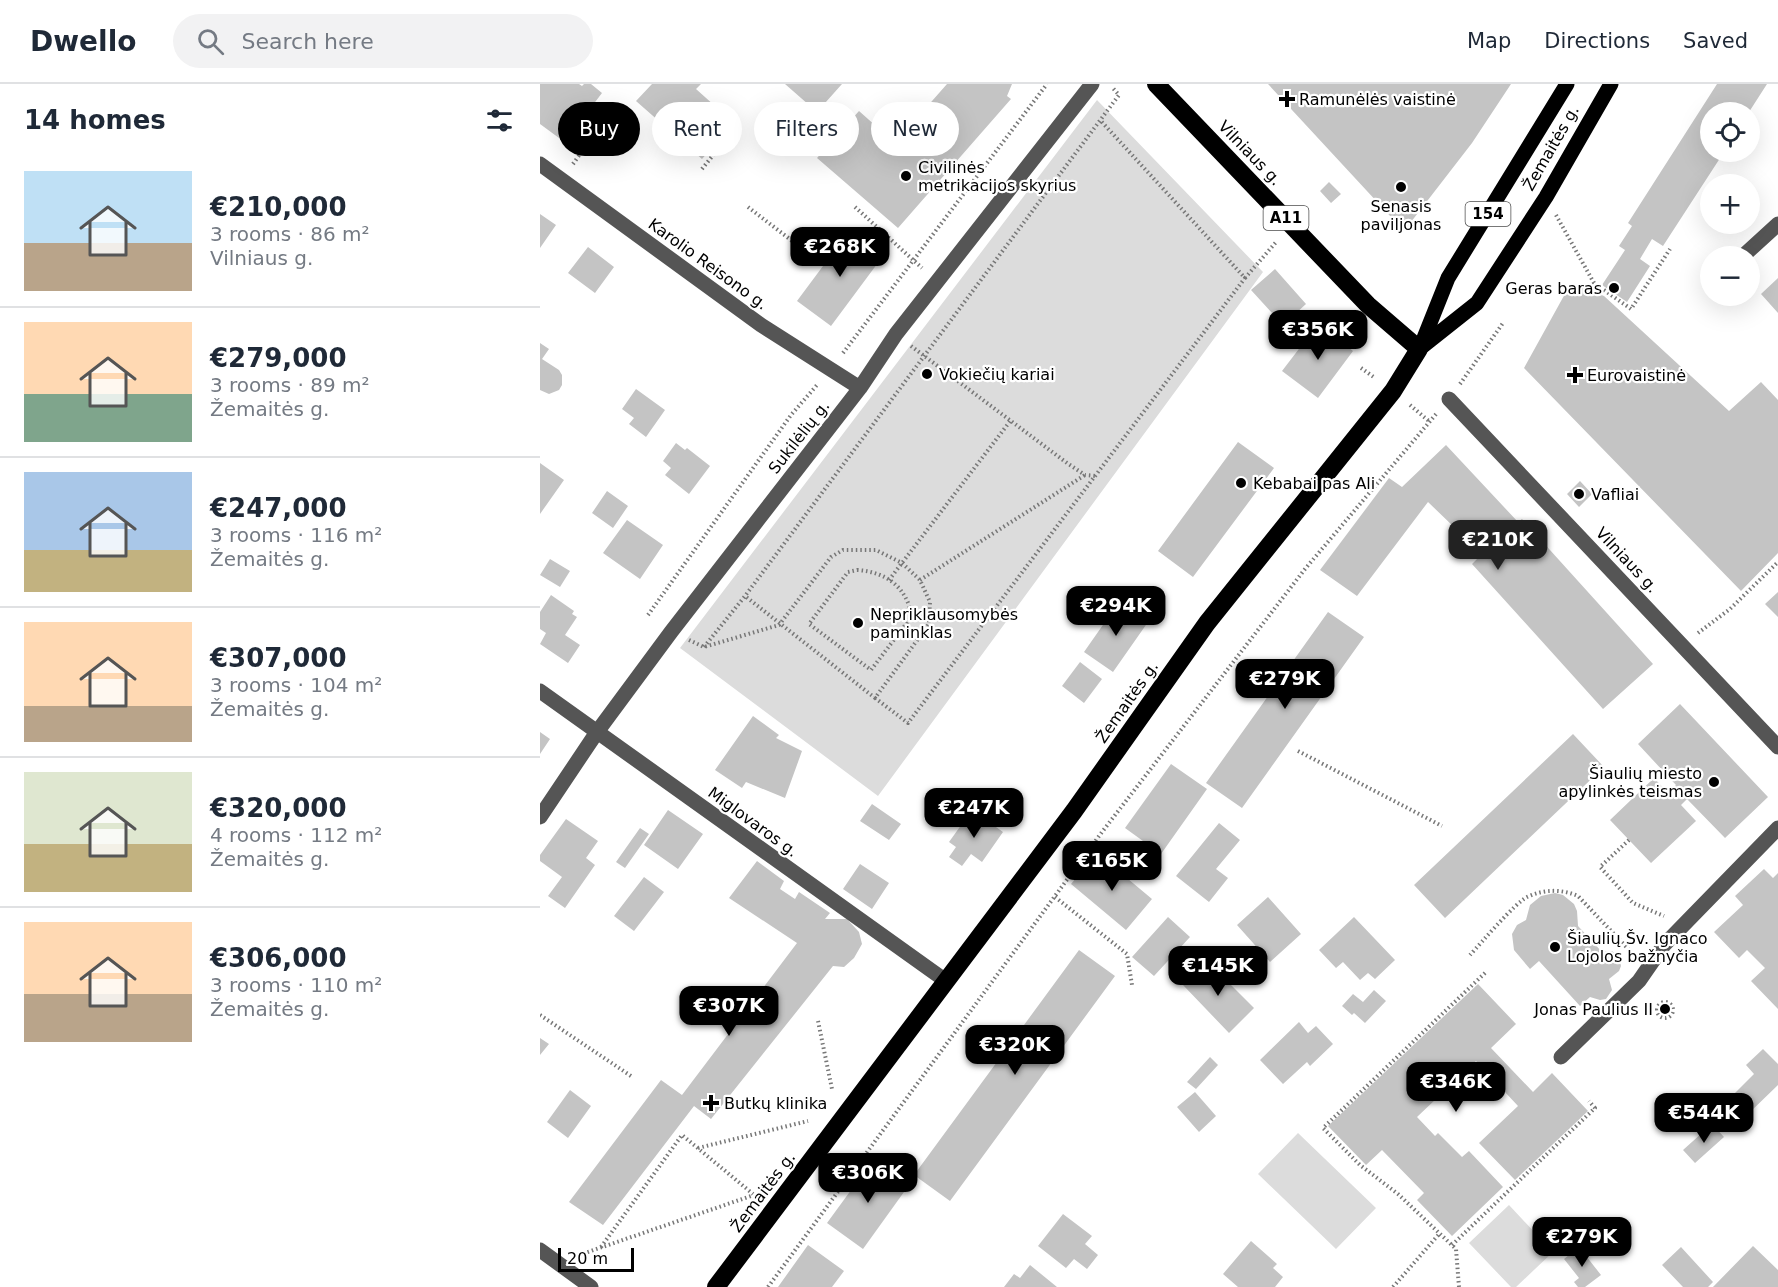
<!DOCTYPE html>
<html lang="en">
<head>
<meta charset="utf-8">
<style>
	body { margin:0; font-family:"DejaVu Sans",sans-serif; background:#f2f2f3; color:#1f2937; height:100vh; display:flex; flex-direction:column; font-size:22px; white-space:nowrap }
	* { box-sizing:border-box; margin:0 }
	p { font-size:20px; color:#747a83 }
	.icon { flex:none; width:33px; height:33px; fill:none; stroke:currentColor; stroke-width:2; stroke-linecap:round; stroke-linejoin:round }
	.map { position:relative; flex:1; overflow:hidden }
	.details { display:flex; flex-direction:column; background:#fff; width:540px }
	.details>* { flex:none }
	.hud { position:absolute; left:18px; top:18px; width:570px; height:54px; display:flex; gap:12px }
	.fabs { position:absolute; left:1160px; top:18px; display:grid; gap:12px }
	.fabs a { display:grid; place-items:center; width:60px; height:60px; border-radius:50%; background:#fff; box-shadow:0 6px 24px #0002; font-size:30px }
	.scale { position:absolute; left:18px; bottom:15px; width:76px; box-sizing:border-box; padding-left:6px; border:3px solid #000; border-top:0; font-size:16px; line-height:21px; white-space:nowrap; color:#000; -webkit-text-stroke:4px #fff; paint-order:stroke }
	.price { position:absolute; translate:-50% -51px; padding:0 14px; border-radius:12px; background:#000; color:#fff; font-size:20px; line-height:39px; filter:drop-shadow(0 2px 3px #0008) }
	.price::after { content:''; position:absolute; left:50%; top:36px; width:18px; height:14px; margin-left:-9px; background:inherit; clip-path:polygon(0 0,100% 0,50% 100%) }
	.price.selected { background:#222; color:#fff }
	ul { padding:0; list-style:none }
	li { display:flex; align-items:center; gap:18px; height:150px; padding:0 24px }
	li+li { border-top:2px solid #e0e1e3 }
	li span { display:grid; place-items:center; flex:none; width:168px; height:120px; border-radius:0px; color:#555 }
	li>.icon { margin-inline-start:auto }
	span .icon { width:72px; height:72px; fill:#fffc; stroke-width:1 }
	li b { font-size:26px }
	h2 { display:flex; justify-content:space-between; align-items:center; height:72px; padding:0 24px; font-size:26px }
	.pill { padding:0 21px; border-radius:27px; background:#fff; box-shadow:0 6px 24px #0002; font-size:21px; line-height:54px }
	.pill.selected { background:#000; color:#fff }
	header { display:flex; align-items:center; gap:36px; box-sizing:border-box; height:84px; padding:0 30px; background:#fff; border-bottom:2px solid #e0e1e3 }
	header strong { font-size:28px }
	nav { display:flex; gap:33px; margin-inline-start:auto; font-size:21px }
	.search { width:420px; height:54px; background:#f2f2f3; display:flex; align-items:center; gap:15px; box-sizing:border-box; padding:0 21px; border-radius:33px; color:#747a83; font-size:22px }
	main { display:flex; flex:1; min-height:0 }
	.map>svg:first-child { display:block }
</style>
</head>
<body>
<header>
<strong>Dwello</strong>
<div class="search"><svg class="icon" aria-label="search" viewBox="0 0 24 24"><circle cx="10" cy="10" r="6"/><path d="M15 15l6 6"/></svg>Search here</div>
<nav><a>Map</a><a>Directions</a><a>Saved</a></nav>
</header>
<main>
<section class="details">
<h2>14 homes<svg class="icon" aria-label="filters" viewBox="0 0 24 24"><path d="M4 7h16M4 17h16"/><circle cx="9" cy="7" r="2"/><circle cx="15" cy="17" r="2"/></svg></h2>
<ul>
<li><span style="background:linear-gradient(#bfe0f5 60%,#b9a48a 0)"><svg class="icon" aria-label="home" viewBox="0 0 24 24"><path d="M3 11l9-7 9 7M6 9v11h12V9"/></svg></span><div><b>€210,000</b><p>3 rooms · 86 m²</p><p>Vilniaus g.</p></div></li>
<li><span style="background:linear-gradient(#ffd9b3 60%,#7fa58c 0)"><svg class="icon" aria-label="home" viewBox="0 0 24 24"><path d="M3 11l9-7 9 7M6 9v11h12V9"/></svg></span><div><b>€279,000</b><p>3 rooms · 89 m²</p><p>Žemaitės g.</p></div></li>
<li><span style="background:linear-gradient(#a9c7e8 65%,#c2b280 0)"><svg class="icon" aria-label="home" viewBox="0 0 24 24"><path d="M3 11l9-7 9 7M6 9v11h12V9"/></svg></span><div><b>€247,000</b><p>3 rooms · 116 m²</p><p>Žemaitės g.</p></div></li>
<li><span style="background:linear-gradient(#ffd9b3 70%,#b9a48a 0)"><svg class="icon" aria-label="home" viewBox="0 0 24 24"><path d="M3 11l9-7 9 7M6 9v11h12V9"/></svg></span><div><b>€307,000</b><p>3 rooms · 104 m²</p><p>Žemaitės g.</p></div></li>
<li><span style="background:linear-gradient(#dfe7d0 60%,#c2b280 0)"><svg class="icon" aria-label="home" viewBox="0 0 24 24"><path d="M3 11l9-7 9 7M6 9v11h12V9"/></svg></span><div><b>€320,000</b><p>4 rooms · 112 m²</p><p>Žemaitės g.</p></div></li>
<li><span style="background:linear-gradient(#ffd9b3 60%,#b9a48a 0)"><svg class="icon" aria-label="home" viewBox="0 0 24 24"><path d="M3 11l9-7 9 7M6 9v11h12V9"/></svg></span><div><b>€306,000</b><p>3 rooms · 110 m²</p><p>Žemaitės g.</p></div></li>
</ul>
</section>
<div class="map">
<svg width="1238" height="1203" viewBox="0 0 1238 1203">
	<rect width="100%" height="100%" fill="#fff"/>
	<path fill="#dcdcdc" d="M557,16l166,172 -385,524 -198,-148z
		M758,1049l78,75 -40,41 -78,-75z
		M969,1121l44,47 -37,35h-5l-42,-44z"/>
	<path fill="#c4c4c4" d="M0,0h39l3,2 2,-2h7l11,9 -16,21 9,6 -21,29 -34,-25z
		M112,0h49l-5,5 38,34 -32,36 -66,-58z
		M245,0h57l-25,28z
		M407,0h65l-5,12 4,3 -113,129 -81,-70 42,-47 36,32z
		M728,0h243l-39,59 -68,88z
		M1177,0h50l-18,28h-39v40h14l-61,94 -11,-7 -12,20 10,7 -23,36 -25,-17 23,-35 -6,-4 13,-20 -4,-3z
		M789,98l12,12 -10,9 -11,-12z
		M0,130l16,11 -16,23z
		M309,147l34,25 -52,70 -34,-25z
		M48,163l26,20 -19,26 -27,-20z
		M735,185l31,35 -23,21 -32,-35z
		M1238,194v35l-17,-19z
		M1031,199l33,13 125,115 32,-29 17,18v153l-37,38 -217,-223z
		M778,240l35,27 -35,47 -36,-27z
		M0,259l9,6 -7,10 17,11 3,5v10l-3,5 -10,4 -9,-4z
		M96,305l29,21 -19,27 -17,-13 5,-6 -12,-9z
		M698,358l36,26 -81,109 -35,-26z
		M136,359l9,7 2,-2 23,18 -21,28 -24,-19 6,-7 -8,-7z
		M906,361l72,77 4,-3 131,145 -50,45 -131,-145 10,-10 -54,-52 -71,94 -37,-26 69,-92 13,9z
		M0,379l24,17 -24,34z
		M1040,397l12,13 -13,13 -12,-13z
		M67,407l21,15 -15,22 -21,-15z
		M87,436l36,25 -23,34 -37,-26z
		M10,475l20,12 -10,16 -20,-12z
		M1238,508v25l-13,-13z
		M11,511l23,16 -2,3 5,3 -12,18 15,10 -12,18 -28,-19 6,-11 -6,-4v-17z
		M579,518l29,20 -35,50 -29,-20z
		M788,528l36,25 -122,171 -36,-25z
		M540,578l22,17 -18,24 -22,-17z
		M1140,620l88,93 -43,41 -38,-39 -6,6 15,16 -45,42 -41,-43 44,-42 14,15 8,-8 -38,-41z
		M213,632l26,19 -3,3 26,13 -17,47 -39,-16 -4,6 -27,-18z
		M0,648l10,7 -10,15z
		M1033,650l31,33 -159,151 -31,-33z
		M631,680l36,25 -46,65 -36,-26z
		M332,720l29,20 -12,16 -29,-19z
		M128,726l35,24 -25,35 -34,-24z
		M432,726l31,22 -21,30 -11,-8 -9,12 -13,-9 7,-10 -7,-5z
		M26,735l32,22 -12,17 9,7 -30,43 -17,-12 14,-19 -22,-16v-6z
		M679,739l21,17 -24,29 12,9 -19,24 -33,-26z
		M100,744l9,6 -24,34 -9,-6z
		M557,769l55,46 -26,31 -55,-46z
		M217,777l27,20 -4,8 15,10 4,-7 31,21 -5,6h22l12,13 3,12 -8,14 -10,9 -11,-1 -122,153 -17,-13 -91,119 -34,-23 92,-122 21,15 115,-152 -68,-45z
		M320,780l29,19 -17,26 -29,-20z
		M1224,785l9,9 5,-5v136l-27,-28 14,-13 -18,-18 -8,8 -25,-26 29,-27 -8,-9z
		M104,793l20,15 -30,39 -20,-15z
		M1015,809l8,2 11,9 3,7 1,15 24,26 10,-1 7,6 2,9 -2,5 -10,8 3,11 -6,9 -6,1 -10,-3 -10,9 -41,-45 -9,8 -16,-19 -2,-16 5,-9 9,-5 4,-15 11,-9z
		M728,813l33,37 -31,28 -33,-37z
		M628,833l22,20 -36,39 -22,-19z
		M814,833l41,43 -20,19 -7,-6 -8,7 -17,-18 -7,6 -17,-18z
		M539,866l36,26 -165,225 -36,-26z
		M667,877l47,47 -25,25 -46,-48z
		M938,900l38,40 -25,24 42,44 19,-19 36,38 -73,69 -36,-37 39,-37 -42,-45 -59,56 18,19 3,-3 24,24 7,-6 34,36 -51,49 -35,-36 7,-7 -42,-43 -16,15 -38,-39z
		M834,906l12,11 -21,22 -11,-10 -2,2 -10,-9 11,-12 10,8z
		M759,938l9,11 8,-7 17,18 -23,22 -3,-4 -24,22 -23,-24z
		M0,954l9,6 -9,11z
		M1223,965l15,15v21l-30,29 -17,-17 23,-23 -8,-9z
		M670,973l8,8 -22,24 -9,-7z
		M30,1006l21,16 -23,32 -21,-16z
		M655,1008l21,24 -17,16 -22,-25z
		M1172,1040l12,13 -29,26 -12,-13z
		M333,1076l36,25 -46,64 -36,-26z
		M523,1130l29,22 -7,8 13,11 -11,14 -13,-10 -8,9 -28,-22z
		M711,1157l26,23 -4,4 10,9 -8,10h-37l-15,-13z
		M268,1161l36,26 -12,16h-54z
		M1213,1162l25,24v17h-65z
		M1039,1163l22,28 -16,12h-7l-4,-5 5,-4 -15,-19z
		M1141,1163l32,35 -5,5h-25l-21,-22z
		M490,1181l27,22h-53l10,-13 6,4z"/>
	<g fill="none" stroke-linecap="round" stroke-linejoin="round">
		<path stroke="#777" stroke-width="4" stroke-dasharray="1.5 3" stroke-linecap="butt" d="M33,80l17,-24
			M162,85l16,-20
			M208,123l65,50
			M315,123l67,61
			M1016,131l38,68 37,26 39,-60
			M705,194l32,-37
			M371,262l156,117 18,12 11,1
			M303,269l204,-269
			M821,284l14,10
			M920,300l43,-61
			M870,321l20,17
			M317,486c30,2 49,17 55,46l-41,54 -62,-46 39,-52z
			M349,496l122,-160
			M380,496l165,-105
			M108,531l143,-200 26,-30
			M1158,549l32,-24 48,-47
			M149,556l15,7 75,-22 52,-68 12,-7h33l26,13 18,17 10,22 -1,22 -54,74 -130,-102
			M164,563l41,-51 374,-501 -7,-8
			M335,614l33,25 337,-445 -145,-158
			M758,667l144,75
			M1089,756l-29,27 33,36 31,13
			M515,813l72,57 5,31
			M930,871c11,-12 46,-53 57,-58 17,-8 35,-8 51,-1l55,58
			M1117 926a8 8 0 1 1 16 0a8 8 0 1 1-16 0Z
			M0,931l91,61
			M278,937l14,68
			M158,1064l110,-27
			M912,1161l143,-137 -6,-7
			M61,1163l81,-112 71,59
			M39,1171l172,-59
			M228,1203l334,-455 203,-263 132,-156
			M853,1203l47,-54
			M919,1203l-3,-38 -58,-55 -38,-29 -37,-37 163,-156"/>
		<path stroke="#555" stroke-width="15" d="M0,80l221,161 99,63
			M1203,172l35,-32
			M909,315l329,348
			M0,607l406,290
			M0,733l57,-85 74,-100 189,-244 36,-54 196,-250
			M1021,973l78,-76 25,-36 114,-117
			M0,1166l51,37"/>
		<path stroke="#000" stroke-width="15" d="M880,264l28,-70 119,-194
			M879,265l58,-46 69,-106 65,-113"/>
		<path stroke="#000" stroke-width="18" d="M176,1203l358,-476 133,-188 186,-232 26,-42 -51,-44 -212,-221"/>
	</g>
	<g fill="#000" stroke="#fff" stroke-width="2">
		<path d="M744 6h6v6h6v6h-6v6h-6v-6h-6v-6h6z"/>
		<circle cx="366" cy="92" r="6"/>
		<circle cx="861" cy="103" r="6"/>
		<circle cx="1074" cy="204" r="6"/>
		<circle cx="387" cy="290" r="6"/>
		<path d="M1032 282h6v6h6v6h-6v6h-6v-6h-6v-6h6z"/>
		<circle cx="701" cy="399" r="6"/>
		<circle cx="1039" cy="410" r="6"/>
		<circle cx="318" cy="539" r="6"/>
		<circle cx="1174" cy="698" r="6"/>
		<circle cx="1015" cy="863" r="6"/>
		<circle cx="1125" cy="925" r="6"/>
		<path d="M168 1010h6v6h6v6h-6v6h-6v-6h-6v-6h6z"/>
	</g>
	<g text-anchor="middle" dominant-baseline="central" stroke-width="4.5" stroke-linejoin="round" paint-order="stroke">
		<g fill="#fff" stroke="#4c4c4c" stroke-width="1.5">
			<rect x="925.5" y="118" width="45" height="24" rx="4.5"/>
			<rect x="723.5" y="122" width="45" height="24" rx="4.5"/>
		</g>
		<g font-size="15" font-weight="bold" fill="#000">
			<text x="948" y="130">154</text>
			<text x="746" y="134">A11</text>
		</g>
		<g font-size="16" fill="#000" stroke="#fff" text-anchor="start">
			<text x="759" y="15">Ramunėlės vaistinė</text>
			<text x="378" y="83">Civilinės<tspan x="378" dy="18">metrikacijos skyrius</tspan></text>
			<text x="861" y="122" text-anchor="middle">Senasis<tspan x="861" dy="18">paviljonas</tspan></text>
			<text x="1062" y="204" text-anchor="end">Geras baras</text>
			<text x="399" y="290">Vokiečių kariai</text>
			<text x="1047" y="291">Eurovaistinė</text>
			<text x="713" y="399">Kebabai pas Ali</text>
			<text x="1051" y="410">Vafliai</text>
			<text x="330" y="530">Nepriklausomybės<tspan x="330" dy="18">paminklas</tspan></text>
			<text x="1162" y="689" text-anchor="end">Šiaulių miesto<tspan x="1162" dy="18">apylinkės teismas</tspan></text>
			<text x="1027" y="854">Šiaulių Šv. Ignaco<tspan x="1027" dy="18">Lojolos bažnyčia</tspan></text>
			<text x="1113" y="925" text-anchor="end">Jonas Paulius II</text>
			<text x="184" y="1019">Butkų klinika</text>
		</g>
		<g font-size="16" fill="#000" stroke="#fff">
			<text transform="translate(1011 64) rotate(-60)">Žemaitės g.</text>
			<text transform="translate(710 69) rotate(46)">Vilniaus g.</text>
			<text transform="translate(168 180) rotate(36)">Karolio Reisono g.</text>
			<text transform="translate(259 353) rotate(-52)">Sukilėlių g.</text>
			<text transform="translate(1087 476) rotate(47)">Vilniaus g.</text>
			<text transform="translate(587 618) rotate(-55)">Žemaitės g.</text>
			<text transform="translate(213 738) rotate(36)">Miglovaros g.</text>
			<text transform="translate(223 1108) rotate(-53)">Žemaitės g.</text>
		</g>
	</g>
</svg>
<div class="fabs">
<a><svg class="icon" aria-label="locate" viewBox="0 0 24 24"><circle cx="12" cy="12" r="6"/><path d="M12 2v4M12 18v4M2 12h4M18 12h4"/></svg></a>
<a>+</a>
<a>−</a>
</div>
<div class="scale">20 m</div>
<b class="price" style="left:300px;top:194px">€268K</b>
<b class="price" style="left:778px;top:277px">€356K</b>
<b class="price selected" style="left:958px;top:487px">€210K</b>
<b class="price" style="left:576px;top:553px">€294K</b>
<b class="price" style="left:745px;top:626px">€279K</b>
<b class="price" style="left:434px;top:755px">€247K</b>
<b class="price" style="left:572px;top:808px">€165K</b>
<b class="price" style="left:678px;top:913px">€145K</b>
<b class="price" style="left:189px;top:953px">€307K</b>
<b class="price" style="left:475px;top:992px">€320K</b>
<b class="price" style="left:916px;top:1029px">€346K</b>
<b class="price" style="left:1164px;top:1060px">€544K</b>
<b class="price" style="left:328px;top:1120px">€306K</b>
<b class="price" style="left:1042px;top:1184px">€279K</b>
<div class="hud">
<a class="pill selected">Buy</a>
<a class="pill">Rent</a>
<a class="pill">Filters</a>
<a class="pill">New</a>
</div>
</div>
</main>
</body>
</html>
